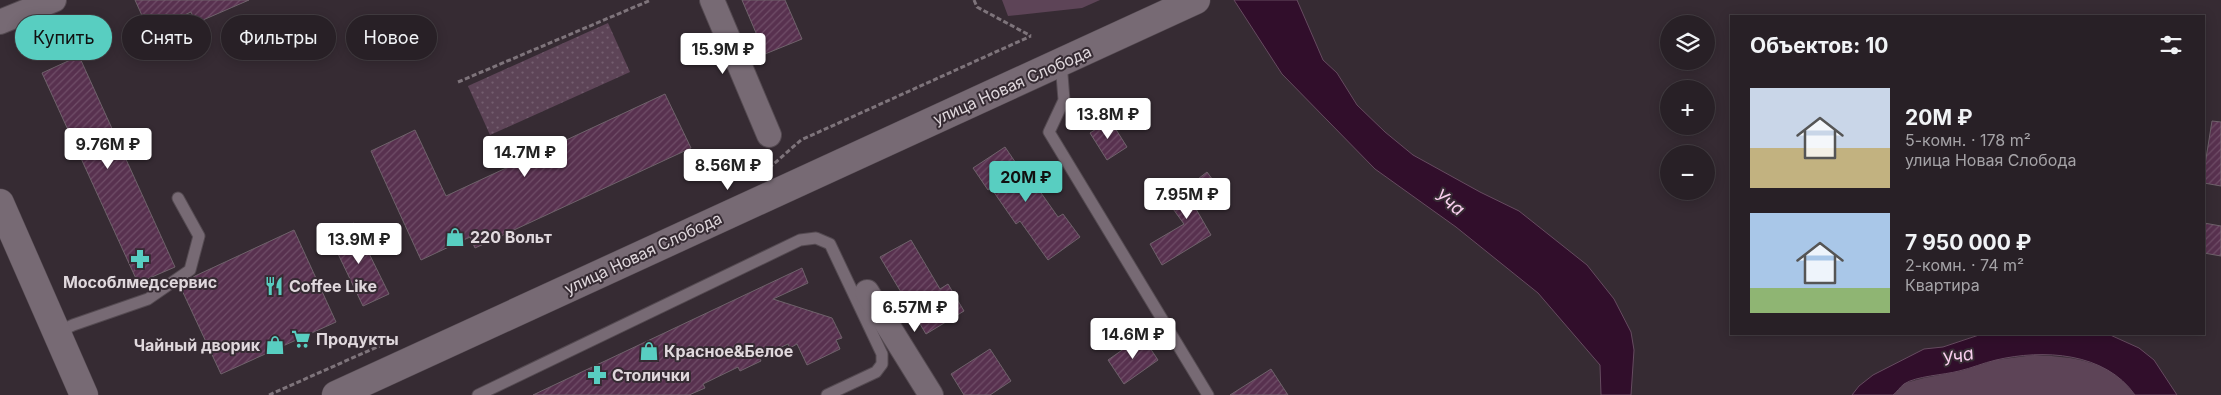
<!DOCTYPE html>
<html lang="ru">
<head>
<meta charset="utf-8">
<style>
	body { margin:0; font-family:Inter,sans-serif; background:#30282e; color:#f1f3f6; height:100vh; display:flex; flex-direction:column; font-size:19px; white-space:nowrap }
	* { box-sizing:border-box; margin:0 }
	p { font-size:16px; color:#a5a3a7 }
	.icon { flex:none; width:28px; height:28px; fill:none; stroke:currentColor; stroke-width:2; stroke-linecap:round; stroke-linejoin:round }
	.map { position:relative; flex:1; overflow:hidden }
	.sheet { position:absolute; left:1730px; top:15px; width:475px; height:320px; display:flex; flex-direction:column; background:#282026; border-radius:0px; box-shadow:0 2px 12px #0003,0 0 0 1px #443e43 }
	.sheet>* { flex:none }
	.guide { position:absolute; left:15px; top:15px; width:475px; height:45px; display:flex; gap:10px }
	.tools { position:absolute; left:1660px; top:15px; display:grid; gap:10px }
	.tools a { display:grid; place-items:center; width:55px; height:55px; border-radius:50%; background:#282026; box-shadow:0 2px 12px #0003,0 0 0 1px #443e43; font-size:25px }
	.price { position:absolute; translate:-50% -42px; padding:0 11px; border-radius:5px; background:#fff; color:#222; font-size:16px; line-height:32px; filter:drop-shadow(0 1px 2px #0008) }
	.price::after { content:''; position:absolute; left:50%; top:30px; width:15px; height:11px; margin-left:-8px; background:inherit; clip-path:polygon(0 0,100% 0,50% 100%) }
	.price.current { background:#58cec1; color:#111 }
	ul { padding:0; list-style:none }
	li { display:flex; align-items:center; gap:15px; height:125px; padding:0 20px }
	li span { display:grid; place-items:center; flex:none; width:140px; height:100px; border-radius:0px; color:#555 }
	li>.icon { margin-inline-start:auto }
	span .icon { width:60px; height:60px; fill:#fffc; stroke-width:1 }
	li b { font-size:21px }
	h2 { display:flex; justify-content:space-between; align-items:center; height:60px; padding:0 20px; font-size:21px }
	.pill { padding:0 18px; border-radius:22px; background:#282026; box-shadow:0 2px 12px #0003,0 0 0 1px #443e43; font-size:18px; line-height:45px }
	.pill.current { background:#58cec1; color:#111 }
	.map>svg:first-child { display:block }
</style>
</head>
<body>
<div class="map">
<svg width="2221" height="395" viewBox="0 0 2221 395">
	<defs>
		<pattern id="park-dots" width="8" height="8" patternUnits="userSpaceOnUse" patternTransform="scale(1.25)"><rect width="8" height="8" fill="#5d4457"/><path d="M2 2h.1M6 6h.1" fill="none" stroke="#745e6f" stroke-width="1.8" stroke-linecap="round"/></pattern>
		<pattern id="building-hatch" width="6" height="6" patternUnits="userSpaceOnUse" patternTransform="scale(1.25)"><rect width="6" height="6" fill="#58314f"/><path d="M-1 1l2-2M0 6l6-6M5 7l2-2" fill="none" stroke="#704e68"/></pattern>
	</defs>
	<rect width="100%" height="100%" fill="#362b33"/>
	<path fill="#5d4457" d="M1002,0h98l-18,8 -74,8z
		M2034,355c40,2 76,5 101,40h-242l12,-12 19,-5 37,-7 35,-11z"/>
	<path fill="url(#park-dots)" d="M608,23l22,49 -140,63 -22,-49z"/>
	<path fill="#310e2b" stroke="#664b60" d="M1234,0h63l26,60 14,13 20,32 28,27 28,23 67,37 39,19 68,54 27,34 17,33 3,18 -3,45h-30l-1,-30 -62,-72 -82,-66 -81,-58 -93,-95z
		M1982,334h126l31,14 15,12 23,35h-42c-30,-43 -92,-46 -139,-35 -13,3 -24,8 -37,11 -15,4 -43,5 -55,13 -4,3 -7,8 -11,11h-41l7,-9 14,-11 51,-26 19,-2z"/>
	<path fill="url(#building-hatch)" stroke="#6f626b" d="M135,0h114l-53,23 -5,-11 -42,19z
		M742,0h43l17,39 -37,15z
		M79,56l96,211 -37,16 -96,-210z
		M665,94l26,54 -216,100 -5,-11 -49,23 -50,-109 44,-21 31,66z
		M1110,120l17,27 -20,13 -17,-27z
		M2212,121l9,1v64l-17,-3v-12z
		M1005,147l19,28 3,-2 31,44 5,-3 17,23 -32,23 -28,-39 -4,3 -25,-36 -3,2 -15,-22z
		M1207,172l14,19 -25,18 15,26 -49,30 -12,-21 34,-20 -16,-22z
		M354,223l35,71 -26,12 -34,-71z
		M2204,223l17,3v30l-17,-3z
		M294,230l42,92 -115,52 -41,-88 15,-10z
		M911,240l29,49 8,-5 16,27 -38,23 -46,-77z
		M802,268l6,15 -35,16 59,19 10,20 -6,2 4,9 -33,16 -10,-21 -7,4 -2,-4 -29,13 2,4 -21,10 -2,-4 -35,17 2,4 -16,7h-156z
		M1142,336l16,24 -34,24 -16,-24z
		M990,349l21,32 -21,14h-26l-13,-21z
		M1271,369l17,26h-58z"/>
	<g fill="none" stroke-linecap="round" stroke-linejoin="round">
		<g stroke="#544a51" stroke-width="13">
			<path id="service" d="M1061,62l3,38 -15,32 159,263
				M56,333l17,-8 75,-26 42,-29 9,-34 -21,-38
				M478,395l322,-155 16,-2 14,6 52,110v10l-6,8 -49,23"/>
		</g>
		<g stroke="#544a51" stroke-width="26">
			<path id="minor" d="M712,0l57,135
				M0,22l54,-22
				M867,292l64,103"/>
		</g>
		<g stroke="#544a51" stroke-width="29">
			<path id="tertiary" d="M0,203l84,192"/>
		</g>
		<g stroke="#544a51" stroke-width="29">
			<path id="secondary" d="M336,395l860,-395"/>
		</g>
		<path stroke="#7e747b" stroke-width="3" stroke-dasharray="5 2.5" stroke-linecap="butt" d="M974,0l3,7 54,29
			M458,82l193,-82
			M769,168l32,-28 230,-104
			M269,395l126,-56"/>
		<use href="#service" stroke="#776a74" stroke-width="11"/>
		<use href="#minor" stroke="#776a74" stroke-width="24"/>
		<use href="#tertiary" stroke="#776a74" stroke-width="28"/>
		<use href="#secondary" stroke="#776a74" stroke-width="28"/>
	</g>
	<defs>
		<g id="shop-bare" transform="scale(1.5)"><path d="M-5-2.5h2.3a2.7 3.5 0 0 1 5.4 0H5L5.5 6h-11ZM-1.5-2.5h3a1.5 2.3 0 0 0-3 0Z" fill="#58cec1" stroke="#362b33" stroke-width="2.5" paint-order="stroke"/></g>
		<g id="pharmacy-bare" transform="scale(1.5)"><path d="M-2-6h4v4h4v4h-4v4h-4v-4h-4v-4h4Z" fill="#58cec1" stroke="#362b33" stroke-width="2.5" paint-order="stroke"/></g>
		<g id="restaurant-bare" transform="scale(1.5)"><path d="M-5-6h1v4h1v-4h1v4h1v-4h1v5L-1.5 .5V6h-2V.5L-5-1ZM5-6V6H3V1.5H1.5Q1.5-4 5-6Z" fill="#58cec1" stroke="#362b33" stroke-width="2.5" paint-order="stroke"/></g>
		<g id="supermarket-bare" transform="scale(1.5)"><path d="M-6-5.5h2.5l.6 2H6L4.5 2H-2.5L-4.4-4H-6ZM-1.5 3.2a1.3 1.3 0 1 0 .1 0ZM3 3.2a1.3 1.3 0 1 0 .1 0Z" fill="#58cec1" stroke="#362b33" stroke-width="2.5" paint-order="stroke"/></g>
	</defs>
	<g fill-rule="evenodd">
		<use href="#shop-bare" x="455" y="237"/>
		<use href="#pharmacy-bare" x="140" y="259"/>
		<use href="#restaurant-bare" x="274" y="286"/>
		<use href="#supermarket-bare" x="301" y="339"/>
		<use href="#shop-bare" x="275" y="345"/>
		<use href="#shop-bare" x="649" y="351"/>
		<use href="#pharmacy-bare" x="597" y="375"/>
	</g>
	<g text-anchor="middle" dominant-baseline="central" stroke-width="4" stroke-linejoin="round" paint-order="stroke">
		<g font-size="16" fill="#e0d8dd" stroke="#362b33">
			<text transform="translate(1012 85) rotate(-24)">улица Новая Слобода</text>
			<text transform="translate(643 253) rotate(-25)">улица Новая Слобода</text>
		</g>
		<g font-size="16" font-weight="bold" fill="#e0d8dd" stroke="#362b33" text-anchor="start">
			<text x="470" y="237">220 Вольт</text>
			<text x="140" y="282" text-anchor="middle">Мособлмедсервис</text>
			<text x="289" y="286">Coffee Like</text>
			<text x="316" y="339">Продукты</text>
			<text x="260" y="345" text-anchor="end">Чайный дворик</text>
			<text x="664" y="351">Красное&amp;Белое</text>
			<text x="612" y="375">Столички</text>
		</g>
		<g font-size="18" font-style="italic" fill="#f9cfee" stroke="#362b33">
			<text transform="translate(1450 202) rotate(37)">Уча</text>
			<text transform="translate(1958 356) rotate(-13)">Уча</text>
		</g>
	</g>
</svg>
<div class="tools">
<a><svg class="icon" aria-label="layers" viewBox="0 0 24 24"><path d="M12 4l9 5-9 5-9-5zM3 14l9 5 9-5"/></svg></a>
<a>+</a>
<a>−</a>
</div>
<b class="price" style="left:723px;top:75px">15.9M ₽</b>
<b class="price" style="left:1108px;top:140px">13.8M ₽</b>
<b class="price" style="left:108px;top:170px">9.76M ₽</b>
<b class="price" style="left:525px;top:178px">14.7M ₽</b>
<b class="price" style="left:728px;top:191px">8.56M ₽</b>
<b class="price current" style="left:1026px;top:203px">20M ₽</b>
<b class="price" style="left:1187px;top:220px">7.95M ₽</b>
<b class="price" style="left:359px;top:265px">13.9M ₽</b>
<b class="price" style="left:915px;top:333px">6.57M ₽</b>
<b class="price" style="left:1133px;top:360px">14.6M ₽</b>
<div class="guide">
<a class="pill current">Купить</a>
<a class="pill">Снять</a>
<a class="pill">Фильтры</a>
<a class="pill">Новое</a>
</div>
<section class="sheet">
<h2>Объектов: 10<svg class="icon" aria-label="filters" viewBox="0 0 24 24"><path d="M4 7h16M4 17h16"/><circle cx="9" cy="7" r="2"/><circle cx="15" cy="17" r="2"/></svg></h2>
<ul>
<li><span style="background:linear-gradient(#c9d6e8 60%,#c2b280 0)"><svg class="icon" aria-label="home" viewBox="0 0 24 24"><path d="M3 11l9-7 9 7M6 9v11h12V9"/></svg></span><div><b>20M ₽</b><p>5-комн. · 178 m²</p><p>улица Новая Слобода</p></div></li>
<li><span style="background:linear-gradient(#a9c7e8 75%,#8fb573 0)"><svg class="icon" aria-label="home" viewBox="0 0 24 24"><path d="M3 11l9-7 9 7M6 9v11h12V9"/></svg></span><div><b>7 950 000 ₽</b><p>2-комн. · 74 m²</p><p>Квартира</p></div></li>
</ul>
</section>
</div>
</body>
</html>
